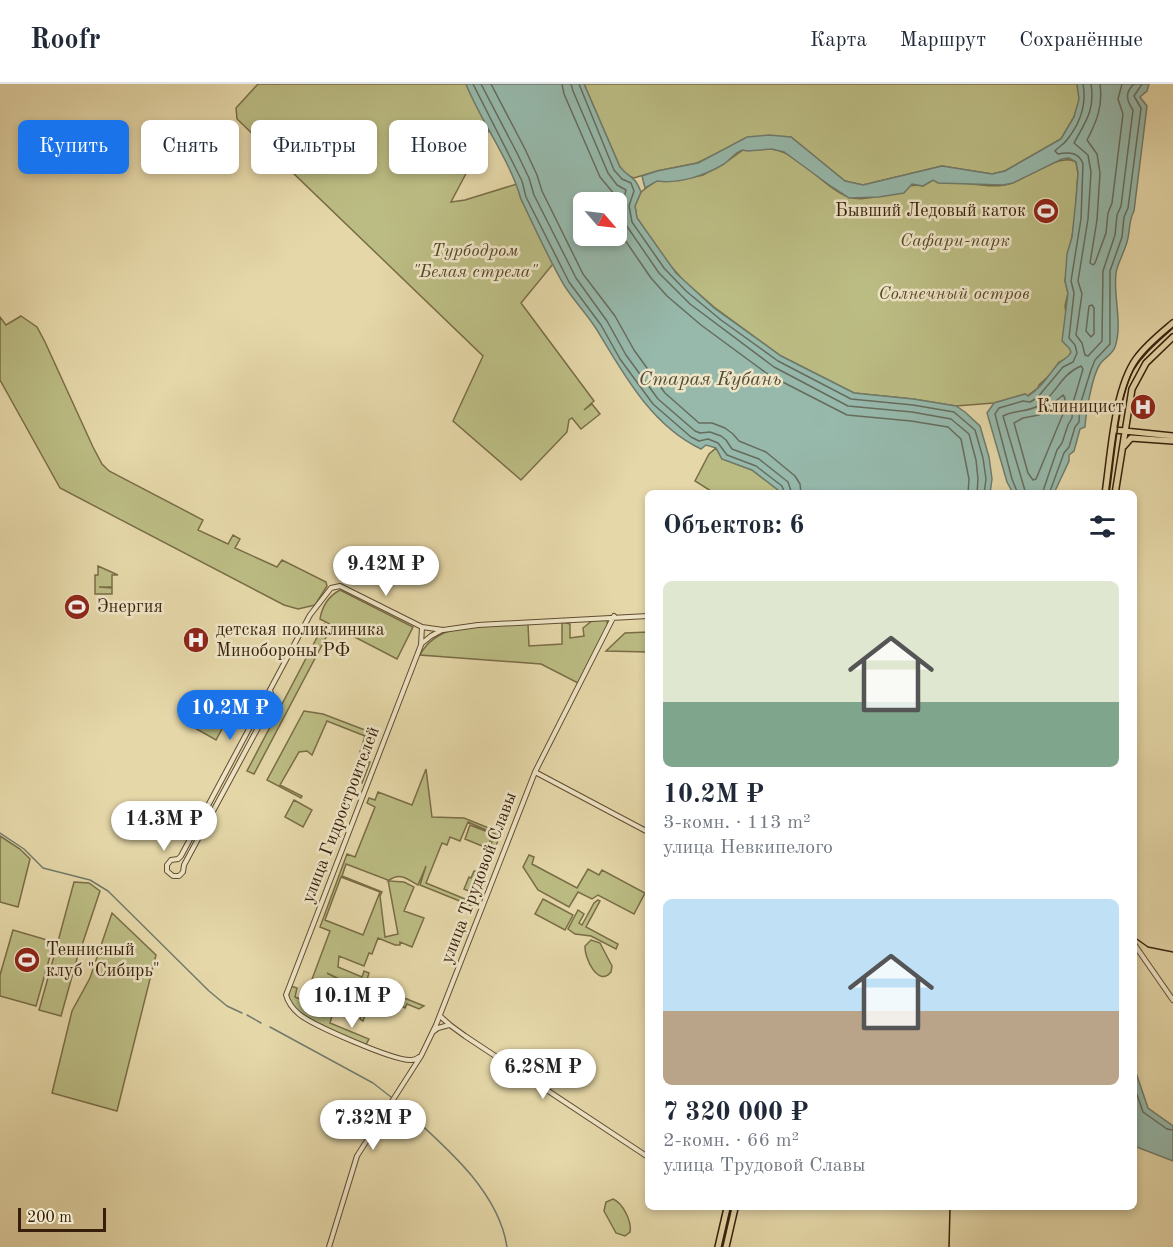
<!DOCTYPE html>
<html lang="ru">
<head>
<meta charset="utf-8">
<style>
	body { margin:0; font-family:"Old Standard TT",serif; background:#f2f2f3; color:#1f2937; height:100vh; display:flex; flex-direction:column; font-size:22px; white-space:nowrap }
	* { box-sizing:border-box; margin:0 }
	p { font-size:20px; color:#747a83 }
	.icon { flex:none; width:33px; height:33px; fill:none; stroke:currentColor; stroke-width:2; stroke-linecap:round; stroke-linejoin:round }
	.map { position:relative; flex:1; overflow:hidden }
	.panel { position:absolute; left:645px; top:406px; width:492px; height:720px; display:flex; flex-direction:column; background:#fff; border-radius:9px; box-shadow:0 3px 9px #0003 }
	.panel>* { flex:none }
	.guide { position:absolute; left:18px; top:36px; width:537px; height:54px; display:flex; gap:12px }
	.needle { width:39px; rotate:118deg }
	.fabs { position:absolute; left:573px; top:108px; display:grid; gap:12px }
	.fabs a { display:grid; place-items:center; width:54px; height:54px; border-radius:9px; background:#fff; box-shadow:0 3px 9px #0003; font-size:30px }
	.scale { position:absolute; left:18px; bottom:15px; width:88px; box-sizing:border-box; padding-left:6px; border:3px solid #371e0b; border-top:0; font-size:16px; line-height:21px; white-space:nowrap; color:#371e0b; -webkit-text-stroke:4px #eee5c6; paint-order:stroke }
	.price { position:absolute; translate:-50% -51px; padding:0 14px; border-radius:21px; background:#fff; color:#222; font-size:20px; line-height:39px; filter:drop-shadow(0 2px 3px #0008) }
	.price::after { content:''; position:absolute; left:50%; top:36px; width:18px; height:14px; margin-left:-9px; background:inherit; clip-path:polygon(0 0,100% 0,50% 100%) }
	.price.selected { background:#1a73e8; color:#fff }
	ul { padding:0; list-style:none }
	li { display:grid; align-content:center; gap:12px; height:318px; padding:0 18px }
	li span { display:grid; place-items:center; height:186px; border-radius:9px; color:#555 }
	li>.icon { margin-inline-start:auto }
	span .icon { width:108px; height:108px; fill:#fffc; stroke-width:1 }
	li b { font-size:26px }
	h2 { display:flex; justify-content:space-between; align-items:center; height:72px; padding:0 18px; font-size:26px }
	.tag { padding:0 21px; border-radius:9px; background:#fff; box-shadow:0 3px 9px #0003; font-size:21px; line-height:54px }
	.tag.selected { background:#1a73e8; color:#fff }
	header { display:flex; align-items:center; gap:36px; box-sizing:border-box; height:84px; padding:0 30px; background:#fff; border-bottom:2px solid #e0e1e3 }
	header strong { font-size:28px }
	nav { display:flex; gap:33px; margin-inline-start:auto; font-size:21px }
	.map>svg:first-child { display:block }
</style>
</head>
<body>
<header>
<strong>Roofr</strong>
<nav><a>Карта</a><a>Маршрут</a><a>Сохранённые</a></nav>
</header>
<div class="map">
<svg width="1173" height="1163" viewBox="0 0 1173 1163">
	<rect width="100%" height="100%" fill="#e5d7a8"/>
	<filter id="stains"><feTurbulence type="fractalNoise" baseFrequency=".00333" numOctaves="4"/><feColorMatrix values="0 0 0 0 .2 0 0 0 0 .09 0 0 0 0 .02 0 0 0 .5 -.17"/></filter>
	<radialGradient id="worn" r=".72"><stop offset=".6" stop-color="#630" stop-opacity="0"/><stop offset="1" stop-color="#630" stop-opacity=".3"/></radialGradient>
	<path fill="#bbbc83" stroke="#796d47" stroke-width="1.5" fill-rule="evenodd" d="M258,0h208l23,46 -38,72 14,-2 52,-16 4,15 32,65 -32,39 73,98 -10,9 8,-6 8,10 -19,15 -9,-11 -3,2 -2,12 -46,48 -68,-59 30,-65 -246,-237 -1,-11z
		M584,0h493l3,15 -6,18 -13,22 -56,32 -13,3 -50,-8 -79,19 -18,-4 -54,-44 -71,15 -23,11 -40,8 -23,7 -8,-3 -6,-8z
		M772,65c30,5 48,36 74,47 29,11 56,-16 77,-10l10,-6 8,3c23,-4 48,8 71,0 16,-6 49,-31 64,-21l2,11 -3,45 -10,63 3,12 -3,13 6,46 -3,6 -9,4 -8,12 -12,11 -1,3 -11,8 -2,-2 -31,9 -38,3 -43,-7 -59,-6 -73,-37 -67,-49 -31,-27 -14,-16 -32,-46 -2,-12 6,-14 16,-12 33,-2 13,-3 23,-13 17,-12z
		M21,232l16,11 8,15 48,105 9,17 7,7 94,49 -5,10 30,14 5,-9 7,4 -5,9 42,19 5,-7 44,22 1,4 -12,19 -17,4 -14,-4 -224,-117 -60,-108v-63l6,8z
		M716,364l6,11 30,11 30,23h-68l-19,-12 14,-27z
		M98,482l20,9h-6v12h-13l13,1v6h-17v-19h3z
		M340,506l73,37 -16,32 -77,-40c2,-13 9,-23 20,-29z
		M605,535l2,2 1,6 -30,56 -37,-19 -121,-9c18,-36 73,-29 108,-31l1,22 33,-2v-22l8,2v14l14,-2 -1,-8 10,-8z
		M324,540l7,4 -77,146 -7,-3z
		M648,548v20l-42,-1 19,-18z
		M228,607l11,6 -23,43 -23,-13 11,-22 13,7z
		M304,627l19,3 55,21 -11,26 3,1 -8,21 -5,-2 -2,-3 7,-21 -3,-2 6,-19 -38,-15 -15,34 -5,-4 -8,1 -19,33 22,11 -1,2 -34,-18z
		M426,685l6,48 32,1 37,15 -29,73 -52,-21 6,-19 -8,19c-10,-5 -17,-14 -30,-4l16,1 10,5 -10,24 20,7 -12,29 -12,-5v3h-5l-17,-7 -6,16 -3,-1 -5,13 -25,-10 -1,11 24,10 2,-6 5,2 -3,10 5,2 -4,9 -3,-2 1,-3 -2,3 -5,-2 1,-3 -2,2 -5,-2 1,-3 -2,3 -5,-2 1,-3 -2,3 -3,-2 -2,7 25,11 -2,5 -25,-11 -2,4 4,4 -5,-2 6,-21 -14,-7 11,6 -7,15 3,1 -1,5 -25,-10 22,-59 -10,-4 27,-73 8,3 20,-50 -8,-4 2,-5 6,2 3,-8 34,13zM468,738l27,12 -15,38 -6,-1 -3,7 -2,-1 -5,12 10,4 -4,8 -44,-18 16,-40 5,2 3,-8 10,4zM346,780l42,16 10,54 -13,3 -5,-41 2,-4 -40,-16zM341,793l39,15 -17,43 -38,-15z
		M294,716l18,10 -9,17 -18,-10z
		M470,741l23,9 -6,14 -22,-9z
		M0,752l20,13 10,10 -12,48 -18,-5z
		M529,771l5,2 -2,7 45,24 11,-19 11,6 3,-5 43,23 -11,21 -36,-19 -6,4 -14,-7 -9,15 -31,-17 -15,-23z
		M74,798l15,1 11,8 -20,60 -23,-6z
		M543,815l30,16 -8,15 -30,-16z
		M598,816l2,1 -14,26 32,17 -2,5 -25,-13 -16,-2 -7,-5 10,-19 6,4 -5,9 3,2 12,-22z
		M112,829l44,42 -39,156 -65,-18 20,-82 18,-33z
		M13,846l41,12 -18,64 -36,-10v-21z
		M591,856l9,3 12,23 -1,6c-13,16 -27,-15 -26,-26z
		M56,865l22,6 -17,61 -22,-6z
		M371,901h1l52,21 -5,3 -12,-5 -2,4 -9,-5 1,-2 -17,-8 -2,4 3,3 -9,-3 -9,24 -3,-2 8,-22 8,-2z
		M291,902l6,2 -2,9 38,15 -3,11 39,16 -4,7 -60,-29 -9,-6 -8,-14z
		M613,1115c10,4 19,23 17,33l-5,4 -9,-3 -12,-22 2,-9z"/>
	<path fill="#96b9ac" stroke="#707b6c" stroke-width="1.5" fill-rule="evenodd" d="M466,0h118l36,83c11,13 14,7 21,25l-6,14 2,12 39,55 38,35 67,48 73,37 59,6 43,7 9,6 15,14 9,31 3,22 -2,14h-208l-30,-23 -30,-11 -6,-11 -10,-3 -5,4c-49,-23 -77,-74 -104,-119 -10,-16 -23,-29 -33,-45 -16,-27 -29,-57 -43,-86 -12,-41 -39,-75 -55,-115zM584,118h32v34h-32z
		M1077,0h72l-2,7 -7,6 7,9 -13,105c-5,9 -4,17 -6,27 -2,12 -10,23 -12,35 -3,23 7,51 -1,74 -3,8 -11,11 -15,17 -8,12 -14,48 -15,63l-5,2 -6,22 -5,4v6l-15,32h-41l-6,-11 -20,-69 7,-10 31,-9 3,2c12,-7 20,-20 29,-31 5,-6 11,-6 14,-13l-2,-4 -7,-7 6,-48 -3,-12 2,-27 5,-17 4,-38 2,-26 -2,-11 -7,-4 -7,1 -49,24 -10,2 -65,-2 -5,-3 -10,6 -11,-2 -8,9 -25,4 -30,1 -17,-11 -48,-35 -12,-3 -25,2 -4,-1c-8,2 -12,9 -19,14 -20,12 -45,20 -67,17l-12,7 -3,-12 15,-5 41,-8 49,-26 22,-2 22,2 54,44 18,4 79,-19 50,8 13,-3 56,-32 13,-22 5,-18z
		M1134,983l14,41 25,18v35l-39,-15z"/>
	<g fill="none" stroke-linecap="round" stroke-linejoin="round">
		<path stroke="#666c5c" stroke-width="1.5" d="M473,0l37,73 12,24 4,16 43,85 32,43 19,34 33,45 38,33 8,4 9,-2 10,4 9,12 29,11 26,20 3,8
			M481,0l36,69 12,25 5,17 42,83 31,43 19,34 32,44 37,32 5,2 10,-1 11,4 5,4 6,9 27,10 29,23 4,12
			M491,0l34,65 12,26 5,16 41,83 32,42 19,34 31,43 34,30h13l13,5 8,6 6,7 27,11 29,24 5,8 1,10
			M562,0l2,10 36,83 15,18 -2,7
			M571,0l2,7 35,82 9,12 9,5 -4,15 4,20 33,48 31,31 84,63 74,39 64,6 39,7 18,15 7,26 2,19 -1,15
			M579,0l35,86 8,9 9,4 3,8 -5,15 3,16 32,46 22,23 35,29 57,41 73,38 62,6 41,7 21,18 8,28 3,21 -2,15
			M1091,0c4,26 -5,37 -17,59l14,12 3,17 -3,47 -10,62 4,13 -6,41 6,8 3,12 3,1 14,-15 1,-70 12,-36 2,-20 4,-9 12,-96c-6,-9 -9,-17 1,-26
			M1100,0c3,22 -3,37 -13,56l10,14 3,19 -3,47 -7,43 3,2 2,-2 11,-30 2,-20 4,-10 11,-89 -5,-15 4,-15
			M616,143l35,51 16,18 34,29 68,50 78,40 64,6 37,6 13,12 8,40 -1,15
			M1092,221l2,3v26l-3,3 -5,-6 3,-25z
			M1063,311l2,3 -2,16 -27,65 -3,1 -5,-7 -14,-50 9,-5 16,-3z
			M1018,410l-6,-15 -17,-65 4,-6 24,-7 7,1 7,-4 26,-31 10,-5 4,-9 -2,-8 -6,-7 5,-45 -3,-12 10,-62 2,-55c-4,-12 -14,-12 -25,-10l-3,-3c3,-4 8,-6 11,-10 14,-17 21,-35 17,-57
			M1026,410l-23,-78c12,-6 26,-4 37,-11 17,-12 21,-31 41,-39l2,3 -10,34 -1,15 -4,7 -6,18 -5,7 -15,44
			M1049,410l15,-41 5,-6 6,-20 4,-5 1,-17 11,-35 4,-10 15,-16v-73l12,-34 2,-20 4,-9 13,-100 -7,-12 8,-12
			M1134,1002l9,26 24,17 6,1"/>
		<path stroke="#707b6c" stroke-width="1.5" d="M0,749l24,16 19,19 47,12 18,11 101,100 18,15 15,7
			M247,931l14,8
			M270,943l103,56 18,14
			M395,1017c42,39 103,86 112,146"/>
		<g stroke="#624c32" stroke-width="6">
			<path id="minor" d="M421,560l10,-8 11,-6
				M535,688l113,60
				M178,775l3,-3 129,-241 21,-27 9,-2 82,41 21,3 35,-5 170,-9
				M178,775l-7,1 -4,5v6l6,5h6l4,-4 1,-7 89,-165 -3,-10
				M1134,860l39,56
				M440,932l10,9 15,11 183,121
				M434,947l4,-3 11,-3
				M419,973c-2,2 -5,3 -8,3 -17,1 -99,-35 -112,-46 -6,-5 -11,-12 -13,-19l135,-350 1,-18
				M329,1163l28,-91 64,-100 15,-31 99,-253 79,-156"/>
		</g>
		<g stroke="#371e0b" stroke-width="8">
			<path id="major" d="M1115,346l58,6
				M1124,362l7,-8 42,3
				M1105,410c6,-40 9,-104 31,-135 10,-14 24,-25 37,-36
				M1115,410l17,-105 14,-26 27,-26
				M718,1163l9,-39
				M726,1163l9,-39"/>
		</g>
		<use href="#minor" stroke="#eee5c6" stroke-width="4"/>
		<use href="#major" stroke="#e5d7a8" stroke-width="5"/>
		<path stroke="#371e0b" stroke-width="1.5" d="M1109,410c5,-34 9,-97 25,-125 10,-16 25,-28 39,-41
			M1134,853l14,10 25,5
			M949,1163l1,-39"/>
	</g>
	<defs>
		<g id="stadium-disc" transform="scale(1.35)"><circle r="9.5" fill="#8f2418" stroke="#eee5c6"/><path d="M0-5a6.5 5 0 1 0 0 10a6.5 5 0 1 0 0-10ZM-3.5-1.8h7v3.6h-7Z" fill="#fff"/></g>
		<g id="hospital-disc" transform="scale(1.35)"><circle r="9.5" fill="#8f2418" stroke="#eee5c6"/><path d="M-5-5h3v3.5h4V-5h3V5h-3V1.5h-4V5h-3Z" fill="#fff"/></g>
	</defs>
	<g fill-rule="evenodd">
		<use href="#stadium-disc" x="1046" y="127"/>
		<use href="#hospital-disc" x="1143" y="323"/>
		<use href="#stadium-disc" x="77" y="523"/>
		<use href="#hospital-disc" x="196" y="556"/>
		<use href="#stadium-disc" x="27" y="876"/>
	</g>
	<g text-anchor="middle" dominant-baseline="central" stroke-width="5" stroke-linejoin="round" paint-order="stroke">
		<g font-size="18" fill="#371e0b" stroke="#eee5c6" text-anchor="start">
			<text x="1026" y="127" text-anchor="end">Бывший Ледовый каток</text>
			<text x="1124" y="323" text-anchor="end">Клиницист</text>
			<text x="97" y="523">Энергия</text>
			<text x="216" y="546">детская поликлиника<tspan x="216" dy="21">Минобороны РФ</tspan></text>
			<text x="46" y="866">Теннисный<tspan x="46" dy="21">клуб "Сибирь"</tspan></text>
		</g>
		<g font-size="18" font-style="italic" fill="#584629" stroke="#eee5c6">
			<text x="955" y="157">Сафари-парк</text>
			<text x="475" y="167">Турбодром<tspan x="475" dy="21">"Белая стрела"</tspan></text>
			<text x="954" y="210">Солнечный остров</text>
		</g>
		<g font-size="18" fill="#371e0b" stroke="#eee5c6">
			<text transform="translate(341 731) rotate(-69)">улица Гидростроителей</text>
			<text transform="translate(479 794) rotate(-69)">улица Трудовой Славы</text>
		</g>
		<g font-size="20" font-style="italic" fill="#544c3b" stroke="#eee5c6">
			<text x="710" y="296">Старая Кубань</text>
		</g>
	</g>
	<rect width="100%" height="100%" filter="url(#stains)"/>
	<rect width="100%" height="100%" fill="url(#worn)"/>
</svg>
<div class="fabs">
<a><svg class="needle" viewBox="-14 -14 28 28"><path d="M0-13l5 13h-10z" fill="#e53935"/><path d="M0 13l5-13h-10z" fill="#747a83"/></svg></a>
</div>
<div class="scale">200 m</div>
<b class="price" style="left:386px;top:513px">9.42M ₽</b>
<b class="price selected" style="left:230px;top:657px">10.2M ₽</b>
<b class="price" style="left:164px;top:768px">14.3M ₽</b>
<b class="price" style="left:352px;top:945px">10.1M ₽</b>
<b class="price" style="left:543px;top:1016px">6.28M ₽</b>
<b class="price" style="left:373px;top:1067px">7.32M ₽</b>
<div class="guide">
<a class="tag selected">Купить</a>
<a class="tag">Снять</a>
<a class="tag">Фильтры</a>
<a class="tag">Новое</a>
</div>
<section class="panel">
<h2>Объектов: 6<svg class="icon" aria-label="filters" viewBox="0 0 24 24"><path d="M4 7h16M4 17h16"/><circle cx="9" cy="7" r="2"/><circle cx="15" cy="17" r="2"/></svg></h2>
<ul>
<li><span style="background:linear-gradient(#dfe7d0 65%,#7fa58c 0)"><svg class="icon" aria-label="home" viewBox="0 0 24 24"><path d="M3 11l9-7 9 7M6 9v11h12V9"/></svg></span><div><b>10.2M ₽</b><p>3-комн. · 113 m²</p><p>улица Невкипелого</p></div></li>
<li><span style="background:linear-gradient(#bfe0f5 60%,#b9a48a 0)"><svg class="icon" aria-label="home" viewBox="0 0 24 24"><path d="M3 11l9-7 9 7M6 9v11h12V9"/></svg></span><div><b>7 320 000 ₽</b><p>2-комн. · 66 m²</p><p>улица Трудовой Славы</p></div></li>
</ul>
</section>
</div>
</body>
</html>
